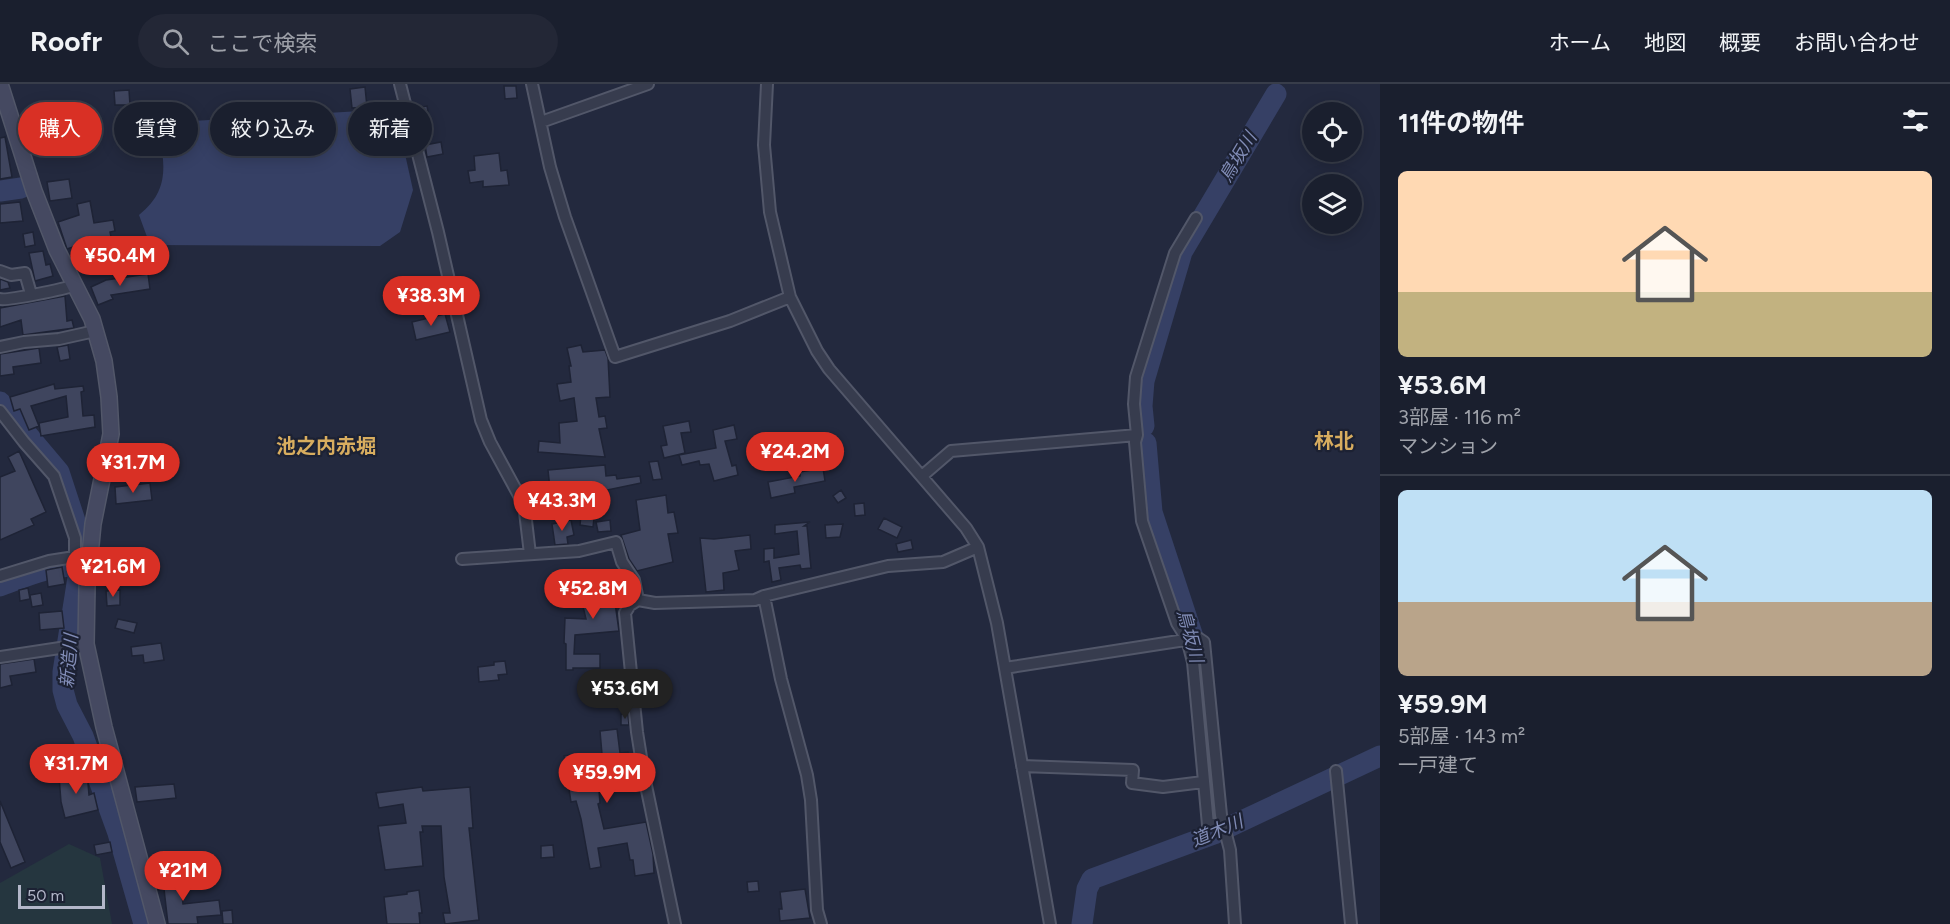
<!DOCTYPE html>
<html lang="ja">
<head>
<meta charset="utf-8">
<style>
	body { margin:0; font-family:Figtree,"Noto Sans JP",sans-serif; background:#232736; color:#f1f3f6; height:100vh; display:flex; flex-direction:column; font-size:22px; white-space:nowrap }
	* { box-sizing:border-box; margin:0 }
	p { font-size:20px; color:#9fa2aa }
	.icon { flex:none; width:33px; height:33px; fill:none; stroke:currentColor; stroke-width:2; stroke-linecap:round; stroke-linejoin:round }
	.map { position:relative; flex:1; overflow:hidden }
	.side { display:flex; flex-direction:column; background:#1a1f2e; width:570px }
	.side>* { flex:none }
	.hud { position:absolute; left:18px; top:18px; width:570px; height:54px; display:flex; gap:12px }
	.tools { position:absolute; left:1302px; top:18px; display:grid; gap:12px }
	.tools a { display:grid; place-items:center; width:60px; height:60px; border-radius:50%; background:#1a1f2e; box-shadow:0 3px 15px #0003,0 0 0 2px #383d4a; font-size:30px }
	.scale { position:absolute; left:18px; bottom:15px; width:87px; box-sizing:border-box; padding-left:6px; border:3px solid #b3b7c9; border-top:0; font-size:16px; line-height:21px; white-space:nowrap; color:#b3b7c9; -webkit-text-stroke:4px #1c2133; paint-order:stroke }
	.price { position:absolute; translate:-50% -51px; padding:0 14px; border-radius:21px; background:#d93025; color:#fff; font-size:20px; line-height:39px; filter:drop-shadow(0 2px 3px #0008) }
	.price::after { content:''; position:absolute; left:50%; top:36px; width:18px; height:14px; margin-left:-9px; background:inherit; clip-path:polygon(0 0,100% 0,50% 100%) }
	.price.current { background:#222; color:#fff }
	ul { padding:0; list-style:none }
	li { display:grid; align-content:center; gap:12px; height:318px; padding:0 18px }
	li+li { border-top:2px solid #383d4a }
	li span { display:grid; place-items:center; height:186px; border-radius:9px; color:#555 }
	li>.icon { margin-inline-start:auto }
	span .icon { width:108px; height:108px; fill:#fffc; stroke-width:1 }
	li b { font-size:26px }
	h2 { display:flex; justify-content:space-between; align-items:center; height:72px; padding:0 18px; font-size:26px }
	.tag { padding:0 21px; border-radius:27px; background:#1a1f2e; box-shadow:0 3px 15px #0003,0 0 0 2px #383d4a; font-size:21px; line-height:54px }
	.tag.current { background:#d93025; color:#fff }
	header { display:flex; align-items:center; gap:36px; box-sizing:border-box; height:84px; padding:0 30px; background:#1a1f2e; border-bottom:2px solid #383d4a }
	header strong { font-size:28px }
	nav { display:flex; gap:33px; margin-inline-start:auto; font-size:21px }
	.search { width:420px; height:54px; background:#232736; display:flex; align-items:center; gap:15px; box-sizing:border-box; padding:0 21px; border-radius:33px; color:#9fa2aa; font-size:22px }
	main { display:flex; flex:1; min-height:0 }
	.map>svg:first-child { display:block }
</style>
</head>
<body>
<header>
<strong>Roofr</strong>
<div class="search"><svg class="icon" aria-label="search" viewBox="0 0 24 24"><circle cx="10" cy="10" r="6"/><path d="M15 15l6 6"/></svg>ここで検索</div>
<nav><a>ホーム</a><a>地図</a><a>概要</a><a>お問い合わせ</a></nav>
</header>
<main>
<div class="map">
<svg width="1380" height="840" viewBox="0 0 1380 840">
	<rect width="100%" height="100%" fill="#23293e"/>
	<path fill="#25363f" d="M69,760l31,14 12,66h-112v-41z"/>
	<path fill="#364065" d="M395,25l18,81 -13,42 -20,14 -230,-1 -11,-30c34,-27 24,-55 19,-92z"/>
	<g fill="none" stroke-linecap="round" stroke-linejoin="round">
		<path stroke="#364065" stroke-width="21" d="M0,107l21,-3
			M0,318l59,70 19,58 3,16
			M1144,342l-2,-20 2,-25 38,-129 94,-158
			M1146,359l6,69 46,140 2,38
			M80,481l-17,107v18l4,15 16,31 35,97 26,91
			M0,502c27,-10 51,-21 80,-20
			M1207,679l7,71
			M1082,840l5,-35 5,-10 122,-45 166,-78"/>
	</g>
	<path fill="#3f455e" stroke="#1e2335" stroke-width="1.5" d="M504,2h12l1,12 -12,1z
		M365,3l2,20 -15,1 -2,-19z
		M129,6l1,15h-15l-1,-14z
		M427,22l2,11 -11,2 -2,-11z
		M5,53l7,40 -12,2v-41z
		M441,58l2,12 -16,3 -2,-12z
		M499,69l2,18 6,-1 2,15 -26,2v-6l-13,2 -2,-12 7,-1 -1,-14z
		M69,95l3,19 -22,3 -3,-19z
		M90,117l4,22 19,-3 2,11 -5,1 3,14 -1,16 -33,5 -3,-21 -9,3 -9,-27 21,-7 -2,-11z
		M20,118l3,19 -23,2v-19z
		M33,148l2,13 -10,2 -2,-13z
		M43,167l3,14 4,-1 3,12 -18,5 -6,-28z
		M148,190l2,15 -39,6 2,4 -15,6 -7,-18 15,-7z
		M0,195l8,3 2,6 -10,2z
		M65,212l2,25 5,-1 2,8 -51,7 -2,-15 -21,7v-19z
		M445,230l5,18 -34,8 -4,-18z
		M68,261l2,14 -10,2 -3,-14z
		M581,261l2,7 22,-2 3,8 2,39 -14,1 3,19 6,-1 2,12 -8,1 6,28 -67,-5 1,-11 21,2 -1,-20 18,-2 -3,-23 -14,3 -3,-17 14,-2 -2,-16h2l-4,-18z
		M39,264l2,15 -28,4 1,7 -14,2v-22z
		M54,300l1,5 28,-3 1,5 -3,1 2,24 11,-1 1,12 -54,9 -2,-13 29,-6 -2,-21 -35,10 8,20 -10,4 -9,-21 -6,2 -4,-14z
		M689,337l2,11 -10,1 4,20 -21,5 -3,-12 6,-1 -4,-19z
		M734,341l3,14 -12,2 7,25 4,-1 2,10 -24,6 -5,-17 -9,1 -1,-4 -17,4 -3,-10 37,-7 -3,-18z
		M785,360l1,13 -22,2 -1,-14z
		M19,367l27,61 -15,7 3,6 -34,15v-63l15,-6 -7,-14z
		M658,377l4,18 -9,1 -4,-18z
		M605,381l1,11 10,-1 1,4 23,-3 1,7 -34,7 2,8 -13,2 -3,27 -13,-2 4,-37 -24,2 1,7 -10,1 -3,-28z
		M823,384l2,13 -31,6 1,6 -24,5 -3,-16 32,-6v-4z
		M150,399l2,17 -36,4 -1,-17z
		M841,406l5,8 -8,5 -5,-7z
		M666,411l2,18 6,-1 4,21 -10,1 5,28 -36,9 -8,-12 -8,-24 19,-5 -4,-30z
		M864,419l1,12 -10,1 -1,-12z
		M884,434l18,9 -5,11 -19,-9z
		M571,436l3,15 -7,2 1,7 -13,1 -3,-21z
		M610,436l1,11 -13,1 -2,-10z
		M810,438l-6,4h3l4,42 -10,1 -1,-4 -21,3 2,12 -9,2 -3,-21 -5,1v-13l10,-1v10l25,-4 -2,-23 -22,3v-9z
		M843,440l-3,13 -14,1 -1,-13z
		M750,451l1,14 -16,2 4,19 -16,3 1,17 -18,2 -6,-54 14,1z
		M911,456l2,9 -15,3 -2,-8z
		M62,483l3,17 -17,3 -2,-17z
		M613,486l3,18 -3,1 6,42 -44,4 -1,19h26v14h-27v2h-7v-26l-2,-1 1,-25 21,1 -5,-21 11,-3 -3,-21z
		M28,504l2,11 -10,2 -1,-11z
		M120,506v15l-13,1 -1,-15z
		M41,509l2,12 -11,2 -2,-12z
		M62,527l2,17 -24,2 -1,-17z
		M118,535l19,4 -3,10 -19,-5z
		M161,559l3,17 -20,3 -1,-8 -11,1 -1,-9z
		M34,575l2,13 -26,4 2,9 -12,3v-24z
		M505,577l2,13 -9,1 1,5 -20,2 -1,-15 16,-2v-3z
		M621,630h7l1,11h-8z
		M617,645l3,24 8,-1 2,20 2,-1 2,14 -15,3 -2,-14 -19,3 2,26 -2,1 6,25 42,-7 7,32 1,19 -19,3 -2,-16h-3l-3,-17 -29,5 3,19 -11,2 -9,-50 -5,-18 -5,1 -7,-46 13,-2 1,4 24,-4 -2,-23z
		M87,688l2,23 5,-2 4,17 -33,8 -4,-16 -2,-26z
		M174,700l2,14 -39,4 -2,-15z
		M422,703l1,4 47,-4 3,41h-4l10,92 -34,4 -2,-11h7l-6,-36 -3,-51h-19l1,6h-3l3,34 -38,4 -7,-44 28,-3 -3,-19 -24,4 -3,-15z
		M0,717l25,61 -14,6 -11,-26z
		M110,758l2,10 -16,3 -2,-10z
		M553,761l1,12 -13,1v-12z
		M179,787l4,33 36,-4 2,15 -24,2 1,7h-30l-4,-35 -6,1 -1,-17z
		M758,797l1,10 -11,1 -1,-10z
		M805,805l5,29 -30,3 -1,-12h3l-2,-17z
		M419,806l3,23h-3l1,11h-33l-3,-27 23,-3v-2z
		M232,826l1,14h-10l-1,-13z"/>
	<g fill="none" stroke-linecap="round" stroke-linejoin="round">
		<g stroke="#525769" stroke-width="14">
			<path id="street" d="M400,0l38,148 43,188 9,22 32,59 3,11 5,42
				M532,0l18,83 15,50 50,140 115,-36 60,-24
				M767,0l-3,61 6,67 20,85 27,54 12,18 137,159 12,19 19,76 53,301
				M541,38l107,-38
				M1196,134l-21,35 -39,124 -2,27 3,31 -2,7 7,79 35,102 10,16 6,23 15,163 15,-3
				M0,187l11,4 14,-2 6,21
				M0,215c7,2 65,-10 75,-14
				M0,263l24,-5 35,-3 36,-8
				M0,327l24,31 30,34 21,62v18
				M922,392l29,-25 186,-16
				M462,475l117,-8 37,-9 6,20 12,18 4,20
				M0,492l49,-15 32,-5
				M764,512l17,83 26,96 4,25 6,110 4,14
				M0,573l86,-13
				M1005,584l193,-30 6,4 17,173 9,35 5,74
				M1022,682l111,4 -1,13 31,4 40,-5
				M1336,687l15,153
				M675,840l-31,-148 -7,-44 -12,-119 5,-8 8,-5 17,3 100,-3 9,-4 124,-30 55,-4 35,-15"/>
		</g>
		<g stroke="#525769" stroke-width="18">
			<path id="secondary" d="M0,0l34,107 23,59 35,69 12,42 5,36 2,37 -18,90 -6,62 -1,58 18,83 53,197"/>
		</g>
		<use href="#street" stroke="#373c4e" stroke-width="10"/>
		<use href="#secondary" stroke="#454961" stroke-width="15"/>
	</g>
	<g text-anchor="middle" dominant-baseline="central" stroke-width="4.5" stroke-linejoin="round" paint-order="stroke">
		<g font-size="18" font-style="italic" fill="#818cb6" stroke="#1c2133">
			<text transform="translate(1238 73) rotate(-59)">鳥坂川</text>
			<text transform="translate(1190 552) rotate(75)">鳥坂川</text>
			<text transform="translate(69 577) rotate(-85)">新造川</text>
			<text transform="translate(1217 747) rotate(-23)">道木川</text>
		</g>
		<g font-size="20" font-weight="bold" fill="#d8ad5f" stroke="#1c2133">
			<text x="1334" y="357">林北</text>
			<text x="326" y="362">池之内赤堀</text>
		</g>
	</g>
</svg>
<div class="tools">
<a><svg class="icon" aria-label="locate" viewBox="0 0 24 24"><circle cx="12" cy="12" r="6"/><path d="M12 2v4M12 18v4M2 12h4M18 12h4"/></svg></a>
<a><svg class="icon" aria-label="layers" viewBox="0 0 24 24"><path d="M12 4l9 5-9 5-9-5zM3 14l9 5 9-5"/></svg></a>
</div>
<div class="scale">50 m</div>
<b class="price" style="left:120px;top:203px">¥50.4M</b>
<b class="price" style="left:431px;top:243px">¥38.3M</b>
<b class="price" style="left:795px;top:399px">¥24.2M</b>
<b class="price" style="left:133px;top:410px">¥31.7M</b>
<b class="price" style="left:562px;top:448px">¥43.3M</b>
<b class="price" style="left:113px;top:514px">¥21.6M</b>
<b class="price" style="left:593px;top:536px">¥52.8M</b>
<b class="price current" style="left:625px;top:636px">¥53.6M</b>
<b class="price" style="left:76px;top:711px">¥31.7M</b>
<b class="price" style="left:607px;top:720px">¥59.9M</b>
<b class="price" style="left:183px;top:818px">¥21M</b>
<div class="hud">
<a class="tag current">購入</a>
<a class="tag">賃貸</a>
<a class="tag">絞り込み</a>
<a class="tag">新着</a>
</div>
</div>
<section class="side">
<h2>11件の物件<svg class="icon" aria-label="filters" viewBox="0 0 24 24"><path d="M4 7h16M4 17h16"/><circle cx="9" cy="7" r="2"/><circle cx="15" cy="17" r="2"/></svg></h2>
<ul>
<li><span style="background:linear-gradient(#ffd9b3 65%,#c2b280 0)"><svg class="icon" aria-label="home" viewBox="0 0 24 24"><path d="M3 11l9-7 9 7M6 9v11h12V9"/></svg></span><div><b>¥53.6M</b><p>3部屋 · 116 m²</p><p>マンション</p></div></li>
<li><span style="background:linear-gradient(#bfe0f5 60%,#b9a48a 0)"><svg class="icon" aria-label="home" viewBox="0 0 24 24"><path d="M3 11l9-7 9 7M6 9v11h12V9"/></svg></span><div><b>¥59.9M</b><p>5部屋 · 143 m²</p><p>一戸建て</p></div></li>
</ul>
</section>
</main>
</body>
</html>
